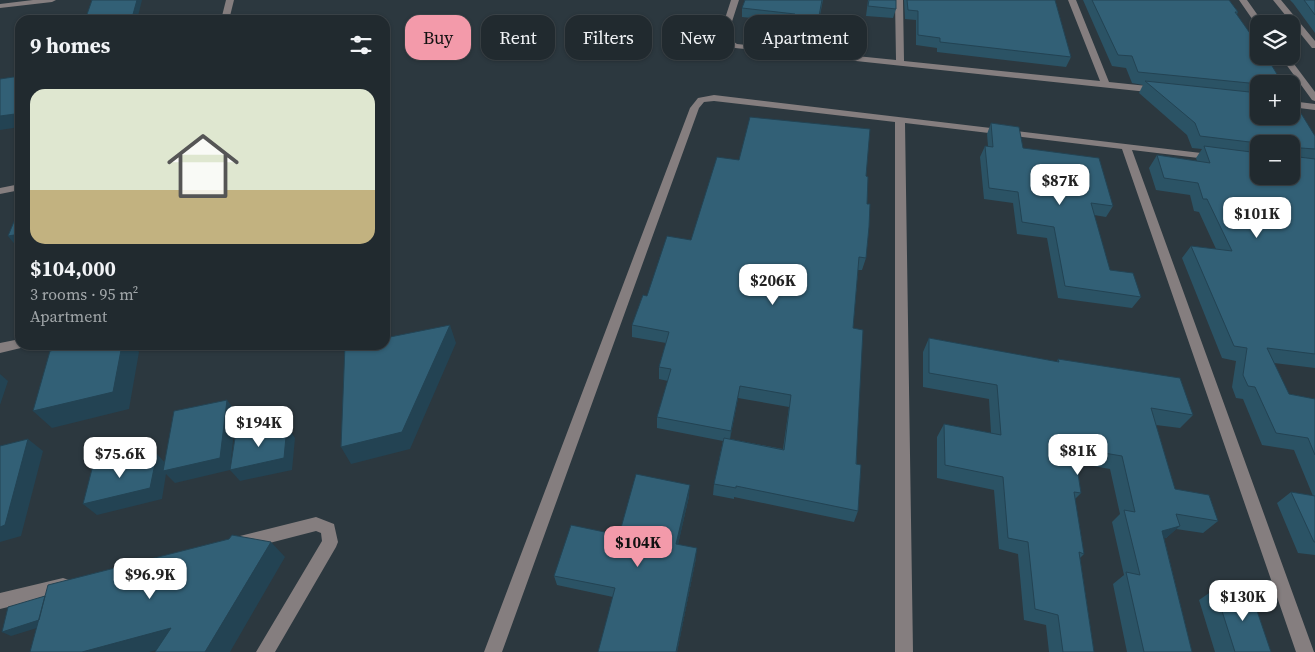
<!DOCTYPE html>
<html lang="en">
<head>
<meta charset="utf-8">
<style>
	body { margin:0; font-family:"Source Serif 4",serif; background:#293237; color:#f1f3f6; height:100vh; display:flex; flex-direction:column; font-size:19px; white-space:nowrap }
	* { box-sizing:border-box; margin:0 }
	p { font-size:16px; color:#a2a7aa }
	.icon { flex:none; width:28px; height:28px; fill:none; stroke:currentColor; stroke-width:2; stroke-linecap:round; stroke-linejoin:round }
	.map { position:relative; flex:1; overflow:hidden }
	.sheet { position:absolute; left:15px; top:15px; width:375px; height:335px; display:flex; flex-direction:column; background:#212a2f; border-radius:15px; box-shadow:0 1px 4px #0004,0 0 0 1px #3e464b }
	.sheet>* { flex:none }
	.top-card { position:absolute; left:405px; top:15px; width:475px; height:45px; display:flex; gap:10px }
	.buttons { position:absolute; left:1250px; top:15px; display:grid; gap:10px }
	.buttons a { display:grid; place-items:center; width:50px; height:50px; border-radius:10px; background:#212a2f; box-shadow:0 1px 4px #0004,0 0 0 1px #3e464b; font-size:25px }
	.price { position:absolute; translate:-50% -42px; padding:0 11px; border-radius:10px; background:#fff; color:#222; font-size:16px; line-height:32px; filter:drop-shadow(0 1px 2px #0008) }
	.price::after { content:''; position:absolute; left:50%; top:30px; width:15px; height:11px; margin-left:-8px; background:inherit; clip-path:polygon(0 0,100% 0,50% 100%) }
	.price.active { background:#f39aaa; color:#111 }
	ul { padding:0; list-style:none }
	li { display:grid; align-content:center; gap:10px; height:265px; padding:0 15px }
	li span { display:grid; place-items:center; height:155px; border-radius:15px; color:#555 }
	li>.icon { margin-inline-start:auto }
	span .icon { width:90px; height:90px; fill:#fffc; stroke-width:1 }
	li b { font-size:21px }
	h2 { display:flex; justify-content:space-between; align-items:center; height:60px; padding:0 15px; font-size:21px }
	.pill { padding:0 18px; border-radius:15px; background:#212a2f; box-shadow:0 1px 4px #0004,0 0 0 1px #3e464b; font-size:18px; line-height:45px }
	.pill.active { background:#f39aaa; color:#111 }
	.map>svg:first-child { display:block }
</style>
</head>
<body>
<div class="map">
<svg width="1315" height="652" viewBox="0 0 1315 652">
	<rect width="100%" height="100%" fill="#2c383f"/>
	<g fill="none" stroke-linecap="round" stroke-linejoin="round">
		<path fill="#857e7f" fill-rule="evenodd" d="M33,0h23l-4,2 -52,6v-4z
			M226,0h8l-5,20h-8z
			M731,0h8l-12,37 10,7 159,16 -1,-60h8l1,61 196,20 -32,-81h8l33,82 48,5 4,3 -4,3 -422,-45 -11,-4 -5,-7z
			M1239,0h8l17,24 -7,2z
			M1273,0h8l34,41v7h-3z
			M1280,56h8l27,36v9l-3,-1z
			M714,95l504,60 2,2 -5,3 -83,-10 182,502h-18l-174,-503 -217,-26 8,529h-18v-530l-181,-21 -10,1 -5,6 -197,544h-18l206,-544 8,-10z
			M1291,101l24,3v6l-24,-3z
			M20,184v6l-20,4v-6z
			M20,339v6h6l-1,2 -25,6v-10z
			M316,517l18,7 4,18 -2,5 -61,105h-19l66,-111 -1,-8 -5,-2 -78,20 -6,-3 -2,-5 2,-5z
			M63,578l6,2 2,6 -2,6 -69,17v-16z"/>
	</g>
	<path fill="#2b5365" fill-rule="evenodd" d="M823,0l-8,40 -25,-2 3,-16 -51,-5v-9z
		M868,0h28v9l-3,9 -27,-2z
		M904,0h151l16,57 -5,10 -129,-15v-4l-21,-3v-25l-11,-1z
		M1083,0h146l9,12 -1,2 22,70v32l56,20v232l-41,-5 15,31 26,5v156l-17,-2 -21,-50 14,-11 22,4 -19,-46 -32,-5 -19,-46 -7,-1 -4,-11 4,-26 -14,-3 -40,-100 9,-12 25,3 -17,-37 -5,-1 -4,-16 -34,-5 -7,-22 8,-13 40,6 -1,-3 6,-9 -10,-1 -5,-13 -48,-42 4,-8 -11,-2 -6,-15 -14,-2zM1259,144h32l-32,32z
		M1290,0h25v33l-22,-30z
		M991,123l32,25 90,58 -7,11 -12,-2 16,55 31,27 -9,11 -74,-10 -11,-60 -30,-4 -4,-31 -29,-4 -4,-42 5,-11h3l-1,-12z
		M866,176v82l-4,12h-4l-5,58 5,183 -4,11 -120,-25v2l-21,-4 1,-11 9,-43 -66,-13v-11l11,-36 -9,-2v-12l7,-24 -34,-6v-12l15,-29 44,-56zM738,398l51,9 -6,42 -53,-10z
		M929,338l128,24 1,-3 135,56 -13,13 -24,-3 19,64 43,32 -15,12 -27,-4 -10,9h-2l28,114h-65l-14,-68 11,-9 -12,-53 8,-8 -10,-45 -34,-6 5,30 -6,6 9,55 -4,4 14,94h-45l-3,-27 -22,-5 -6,-66 -19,-5 -5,-59 -57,-12v-41l7,-13 47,9 -2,-34 -66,-12v-35z
		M689,496l-11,48 18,14 -19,94h-79l15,-55 -56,-12 -3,-9 65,-41z
		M1215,589l56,63h-56l-16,-52z"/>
	<path fill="#234353" d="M137,0h5l-5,20h-19z
		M20,102v25l-20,3v-14z
		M20,234v13h-3l-9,-11z
		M450,325l6,18 -46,106 -59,15 -10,-17z
		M122,345h11l6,7 -10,57 -77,19 -19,-17z
		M0,374l8,7 -8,24z
		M740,386l-2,12 -9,45 2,-12z
		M227,400l9,12 -6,58 57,-44 8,12 -3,32 -52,11 -10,-11 -55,13 -9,-9 -4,25 -65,16 -14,-11 74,-50 11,12z
		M28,439l15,12 -22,85 -21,6v-15z
		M690,485l-1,11 -13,58v-10z
		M1180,526l-14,12 -18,5 14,-12z
		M271,542l14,15 -55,95h-25z
		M697,548l-1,10 -19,94h-1z
		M45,618l8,5 -42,13 -9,-4z
		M171,628l19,13 -41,11h-67z"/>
	<path fill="#326076" stroke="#234353" d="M92,0h45l-5,18 -14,2h-33z
		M745,0h77l-6,32 -25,-3 4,-15 -53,-6z
		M869,0h27v9l-28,-3z
		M907,0h148l16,57 -131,-15v-4l-22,-3v-24l-10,-1z
		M1092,0h137l9,12h-3l24,34v10h7l17,28h-24l-121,-12 -6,-16 -14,-1z
		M1304,0h11v15z
		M20,76v26l-5,12 -15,2v-37z
		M1145,81l114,12v23h32v-19l24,39v13l-14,-1 -2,2v7l16,2v195l-48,-6 22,46 26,5v56l-7,-17 -32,-5 -21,-46 -7,-1 -5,-11 4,-27 -13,-2 -43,-100 41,5 -25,-52h-4l-5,-16 -34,-5 -7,-23 53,8 -6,-17 55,7v23h32v-32h-25l-66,-8 -5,-13z
		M750,117l120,12 -4,47 2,1 -1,27h3l-1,23 -3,31 -7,-1 -6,71 10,2 -7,134 5,1 -3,46 -122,-25v2l-22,-4 10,-46 60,12 7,-55 -51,-9 -9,45 -74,-14 14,-48 -12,-2 10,-35 -37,-7 11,-30 4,1 20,-60 24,4 26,-83 22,3z
		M991,123l28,4 4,21 76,10 14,48 -22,-3 19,67 23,3 8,24 -76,-11 -11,-59 -32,-5 -4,-30 -29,-4 -4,-42 8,1z
		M20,207v27l-12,2z
		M450,325l-48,107 -61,15 4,-102h40v-7z
		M929,338l130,24 -1,-3 122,19 13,37 -42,-7 24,81 34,6 9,26 -42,-7 4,12 -18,5 30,121h-48l-18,-80 14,3 -16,-65 11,2 -13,-56 -48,-8 7,45 -7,-1 10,62 -5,-2 15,100h-31l-5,-37 -23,-6 -7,-67 -20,-4 -5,-61 -58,-12 -1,-41 57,11 -4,-50 -68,-12z
		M76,345h46l-9,47 -80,19 17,-60z
		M227,400l-7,58 -57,13 11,-60z
		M287,426l-3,32 -54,12 5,-32z
		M28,439l-23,86 -5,2v-81z
		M157,454l-7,34 -67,16 9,-35z
		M636,474l54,11 -14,59 21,4 -21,104h-78l17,-64 -61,-12 17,-51 48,10z
		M1291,492l24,4v46h-1z
		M232,535l39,7 -66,110h-50l16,-24 -89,24h-52l18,-67 181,-46z
		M1215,589l37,7 19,56h-36z
		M45,596l-6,24 -37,12 6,-25z"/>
</svg>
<div class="buttons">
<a><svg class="icon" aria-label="layers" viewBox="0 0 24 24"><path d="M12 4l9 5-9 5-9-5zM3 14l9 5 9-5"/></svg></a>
<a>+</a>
<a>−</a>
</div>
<b class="price" style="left:1060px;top:206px">$87K</b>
<b class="price" style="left:1257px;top:239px">$101K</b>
<b class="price" style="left:773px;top:306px">$206K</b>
<b class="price" style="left:259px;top:448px">$194K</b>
<b class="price" style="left:1078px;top:476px">$81K</b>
<b class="price" style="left:120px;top:479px">$75.6K</b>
<b class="price active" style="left:638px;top:568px">$104K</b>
<b class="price" style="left:150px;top:600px">$96.9K</b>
<b class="price" style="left:1243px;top:622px">$130K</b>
<div class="top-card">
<a class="pill active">Buy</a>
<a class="pill">Rent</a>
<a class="pill">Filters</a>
<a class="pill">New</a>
<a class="pill">Apartment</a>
</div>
<section class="sheet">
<h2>9 homes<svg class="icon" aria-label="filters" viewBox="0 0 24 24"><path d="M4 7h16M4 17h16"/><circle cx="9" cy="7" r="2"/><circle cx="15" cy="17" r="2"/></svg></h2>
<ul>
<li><span style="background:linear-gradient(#dfe7d0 65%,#c2b280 0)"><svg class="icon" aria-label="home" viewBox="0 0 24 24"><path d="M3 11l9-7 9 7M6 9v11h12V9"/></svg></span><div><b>$104,000</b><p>3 rooms · 95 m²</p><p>Apartment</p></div></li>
</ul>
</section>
</div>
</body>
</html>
